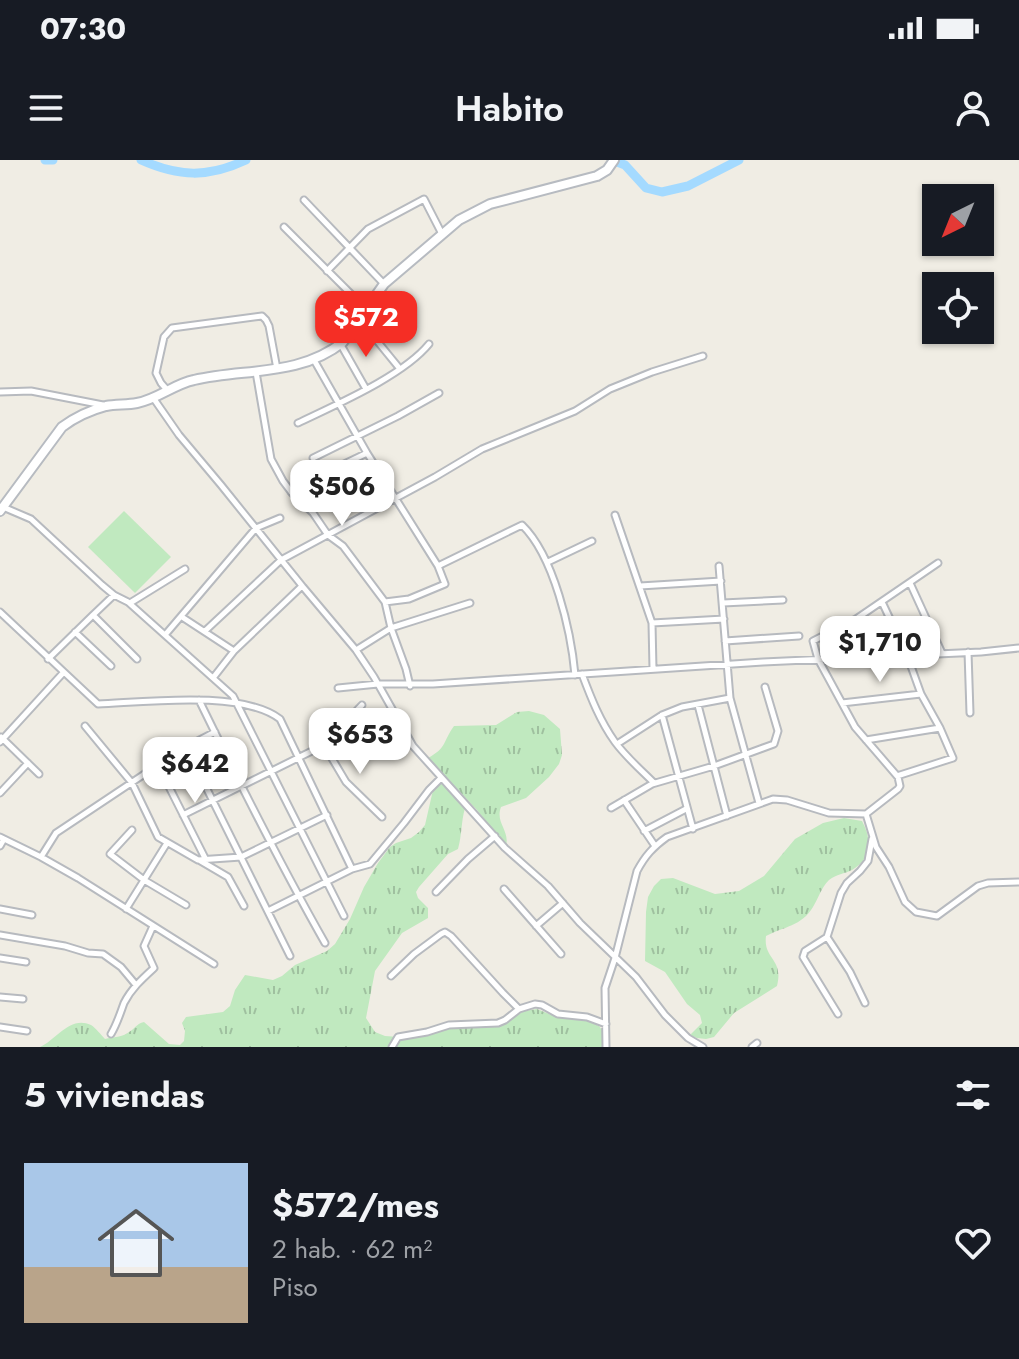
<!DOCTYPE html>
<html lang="es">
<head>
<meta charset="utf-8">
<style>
	body { margin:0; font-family:Jost,sans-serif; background:#242831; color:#f1f3f6; height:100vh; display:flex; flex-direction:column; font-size:30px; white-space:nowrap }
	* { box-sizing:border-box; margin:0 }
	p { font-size:26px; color:#9ea1a6 }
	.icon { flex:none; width:44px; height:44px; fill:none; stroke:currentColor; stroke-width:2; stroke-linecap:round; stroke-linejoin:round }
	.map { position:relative; height:887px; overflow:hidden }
	.drawer { display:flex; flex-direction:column; background:#171b24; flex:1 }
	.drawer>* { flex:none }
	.needle { width:52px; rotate:223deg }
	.tools { position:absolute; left:922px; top:24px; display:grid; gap:16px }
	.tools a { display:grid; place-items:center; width:72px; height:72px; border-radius:0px; background:#171b24; box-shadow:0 2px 6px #0004; font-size:40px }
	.price { position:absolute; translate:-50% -68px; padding:0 18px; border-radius:16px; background:#fff; color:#222; font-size:26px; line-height:52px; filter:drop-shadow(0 2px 4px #0008) }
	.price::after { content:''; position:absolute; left:50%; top:48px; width:24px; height:18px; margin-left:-12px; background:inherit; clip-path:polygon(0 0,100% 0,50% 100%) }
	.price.selected { background:#f52e25; color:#fff }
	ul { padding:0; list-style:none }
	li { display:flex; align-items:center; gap:24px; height:200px; padding:0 24px }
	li+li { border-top:2px solid #363941 }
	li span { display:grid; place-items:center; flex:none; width:224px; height:160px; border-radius:0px; color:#555 }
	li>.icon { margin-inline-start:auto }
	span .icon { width:96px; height:96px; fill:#fffc; stroke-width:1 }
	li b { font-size:34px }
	h2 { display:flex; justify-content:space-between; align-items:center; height:96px; padding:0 24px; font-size:34px }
	.status { display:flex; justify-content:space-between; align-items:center; height:56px; padding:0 40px; background:#171b24; direction:ltr }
	.status svg { height:22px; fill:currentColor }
	header { display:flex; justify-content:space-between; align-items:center; height:104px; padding:0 24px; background:#171b24; font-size:36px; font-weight:600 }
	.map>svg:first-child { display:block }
</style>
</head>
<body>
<div class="status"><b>07:30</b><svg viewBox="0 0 49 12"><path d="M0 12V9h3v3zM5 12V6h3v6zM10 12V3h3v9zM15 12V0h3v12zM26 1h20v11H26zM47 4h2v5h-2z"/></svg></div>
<header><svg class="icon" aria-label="menu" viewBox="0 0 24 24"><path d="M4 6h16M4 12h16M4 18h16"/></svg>Habito<svg class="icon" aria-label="person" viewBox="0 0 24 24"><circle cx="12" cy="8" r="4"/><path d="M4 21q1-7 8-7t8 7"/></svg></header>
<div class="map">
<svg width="1019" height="887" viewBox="0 0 1019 887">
	<defs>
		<pattern id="grass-tufts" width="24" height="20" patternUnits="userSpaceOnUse" patternTransform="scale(2)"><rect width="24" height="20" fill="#c0e9bf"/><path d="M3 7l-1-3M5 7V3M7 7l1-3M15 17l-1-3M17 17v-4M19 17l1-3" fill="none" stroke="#9fc09f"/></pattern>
	</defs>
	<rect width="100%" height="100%" fill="#f0ede4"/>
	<path fill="url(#grass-tufts)" d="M529,551l15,4 16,14 2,26 -3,9 -10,13 -23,21 -25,9c-6,16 9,23 5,39l-29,-36 -49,-52c19,-10 15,-17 26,-32l42,-1 21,-13z
		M442,623l23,25c-4,14 -3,27 -7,41l-10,5 -29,33 -3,5 2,6 10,10v10l-26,15 -27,38 -9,47 9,14 10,4 29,2 13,-3 22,-8 56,-4 19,-12 13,-2 17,7 31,4 14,6 3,4 1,17h-563c16,-7 30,-32 51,-22 5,3 10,10 14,14 8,-2 18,-2 24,-7 7,-4 7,-8 15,-10l25,22 11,1 4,-4 1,-10 -3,-8 4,-6 37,-5 7,-6 5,-16 10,-15 28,5 9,-4 13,-11 32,-14 8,-7 15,-25 14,-32 14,-24 12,-16 6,-4 15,-5 8,-6 6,-7 8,-35z
		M844,658l18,3c10,18 10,38 -10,49 -8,4 -15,4 -23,10 -8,8 -10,17 -16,27 -11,19 -30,20 -47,29 -3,24 18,22 11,50l-43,27 -20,24 -8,2 -9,-1 -7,-3 12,-12 -2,-8 -13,-11 -22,-32 -20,-11 1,-49 2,-15 6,-11 7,-7 12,-1 42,16 24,-3 25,-15 31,-37 28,-16z"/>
	<path fill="#c0e9bf" d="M124,351l47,46 -36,36 -47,-46z"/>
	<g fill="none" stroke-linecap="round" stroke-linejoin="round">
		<path stroke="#a4daff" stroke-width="9" d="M45,0h8
			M141,0c38,17 67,18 105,0
			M612,0l13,5 21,23 16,4 26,-6 51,-26"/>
		<g stroke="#b7babf" stroke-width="9">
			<path id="street" d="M304,40l80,84
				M284,67l82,82
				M327,111l41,-42 56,-30 18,35
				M360,160l40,49
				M341,185l25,44
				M314,200l53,93 71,113 7,18 -36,15 -24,3
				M256,212l15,87 12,22 9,12 21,20 15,22 15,11 42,56 6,26 15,41 4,17
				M168,231l-7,-8 -5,-10 8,-36 8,-9 90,-12 4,4 3,6 8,43
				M0,232l31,-1 72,14
				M154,239l25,36 42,50 82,102 53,63 18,27 39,69 92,102 43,38 32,37 56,54 29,38 23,23 15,9
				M298,263c37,-18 105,-47 131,-79
				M313,298l85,-42 41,-23
				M291,332l26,-15 50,-24
				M3,347l28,12 71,66 12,10 14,7 105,94 111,220
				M615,355l37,108 1,46
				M548,402l44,-21
				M438,406l84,-41c32,31 49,106 53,150
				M719,406l11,132 29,105
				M910,423l32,70
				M640,426l81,-5
				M882,442l25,53 14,39 19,34 13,30 -56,18
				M130,443l55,-34
				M723,443l60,-3
				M0,452l98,92c48,-2 144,-14 182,15l72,150
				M93,455l21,-20
				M182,457l52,34
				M652,463l72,-4
				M205,471l76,-71 154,-83 47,-28 93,-38 35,-22 42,-17 51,-16
				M75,472l36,34
				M165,475l91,-107 24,-10
				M725,481l74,-5
				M356,490l35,-22 79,-25
				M968,492l2,61
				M48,499l45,-44 44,44
				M582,514c9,24 18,47 33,68 11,15 26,28 39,41
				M213,518l21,-27 68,-65
				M338,528l40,-4h55l330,-22 218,-10 38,-4
				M199,540c40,82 81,164 126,243
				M842,543l79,-9
				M698,545l29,111
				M662,555l31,114
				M85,566l47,57 26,54 40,23 43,-3 86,-42
				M1,577l38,37
				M866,580l74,-12
				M0,582l63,-69
				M617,584l45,-29 20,-8 48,-9
				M324,585l22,37 36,35
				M186,587l104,209
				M157,603l49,97
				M0,633l28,-30
				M624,640l31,46
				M611,648l41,-24 62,-18 60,-22 4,-13 -13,-44
				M866,654l10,33 13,20 16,35 11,10 21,4 41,-30 10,-3 31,-1
				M183,655l141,-70 38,-40
				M132,670l-22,24 34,26 42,25
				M644,671l42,-22
				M0,677l41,20 37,21 136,86
				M0,686l4,-7
				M41,697l15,-24 87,-58 22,-17 50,-26
				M199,700l29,17 16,29
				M504,729l57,65
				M436,732l32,-33 27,-23
				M0,749l32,6
				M126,749l41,-66
				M268,751l84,-42 18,-5 34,-41 25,-33 12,-12
				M536,766l27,-23
				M0,775l65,11 23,7 15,1 18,13 15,18
				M827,777l23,35 15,31
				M0,798l26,4
				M391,816l23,-22 27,-20 4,-2 6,4 52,57 16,16
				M0,837l23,2
				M838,854l-35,-57 2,-6 22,-14 14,-44 6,-10 13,-12 8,-10 4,-22
				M0,867l27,4
				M111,874c6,-10 9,-20 13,-31 7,-14 18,-24 30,-35l-10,-22 9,-20
				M392,887l6,-10 29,-5 22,-7 49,-2 7,-3 14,-11 16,-5 7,1 16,9 29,3 19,7
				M606,887l-1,-59 10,-30 22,-87c8,-15 16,-24 30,-34l106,-38 14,1 42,13 37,1 32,-25 2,-3 -2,-9 -43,-50 -37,-68 -5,-18 43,-22 82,-56
				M752,887l5,-4"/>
		</g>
		<g stroke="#b7bbc1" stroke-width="12">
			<path id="secondary" d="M0,351l62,-84c12,-9 29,-17 44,-21 10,-2 21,-1 31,-3 21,-4 37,-19 57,-23 51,-12 105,-3 149,-38l41,-58 75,-64 31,-16 107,-28 10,-6 7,-10"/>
		</g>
		<use href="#street" stroke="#fff" stroke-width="5"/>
		<use href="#secondary" stroke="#fff" stroke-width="8"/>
	</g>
</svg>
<div class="tools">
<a><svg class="needle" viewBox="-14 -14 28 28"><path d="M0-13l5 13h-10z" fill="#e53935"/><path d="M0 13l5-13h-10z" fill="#9ea1a6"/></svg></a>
<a><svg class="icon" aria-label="locate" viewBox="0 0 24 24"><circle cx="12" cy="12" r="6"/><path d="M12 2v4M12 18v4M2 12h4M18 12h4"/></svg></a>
</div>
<b class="price selected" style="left:366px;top:199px">$572</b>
<b class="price" style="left:342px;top:368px">$506</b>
<b class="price" style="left:880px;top:524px">$1,710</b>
<b class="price" style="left:360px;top:616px">$653</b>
<b class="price" style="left:195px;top:645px">$642</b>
</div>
<section class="drawer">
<h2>5 viviendas<svg class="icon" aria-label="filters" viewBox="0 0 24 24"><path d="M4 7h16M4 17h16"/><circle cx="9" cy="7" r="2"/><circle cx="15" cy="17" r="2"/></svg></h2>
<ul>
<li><span style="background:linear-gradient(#a9c7e8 65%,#b9a48a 0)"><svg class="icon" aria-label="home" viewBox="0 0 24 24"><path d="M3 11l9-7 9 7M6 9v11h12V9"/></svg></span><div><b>$572/mes</b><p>2 hab. · 62 m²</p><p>Piso</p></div><svg class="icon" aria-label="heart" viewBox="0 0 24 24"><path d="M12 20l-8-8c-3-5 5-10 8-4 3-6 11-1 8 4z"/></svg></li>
</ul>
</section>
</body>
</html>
